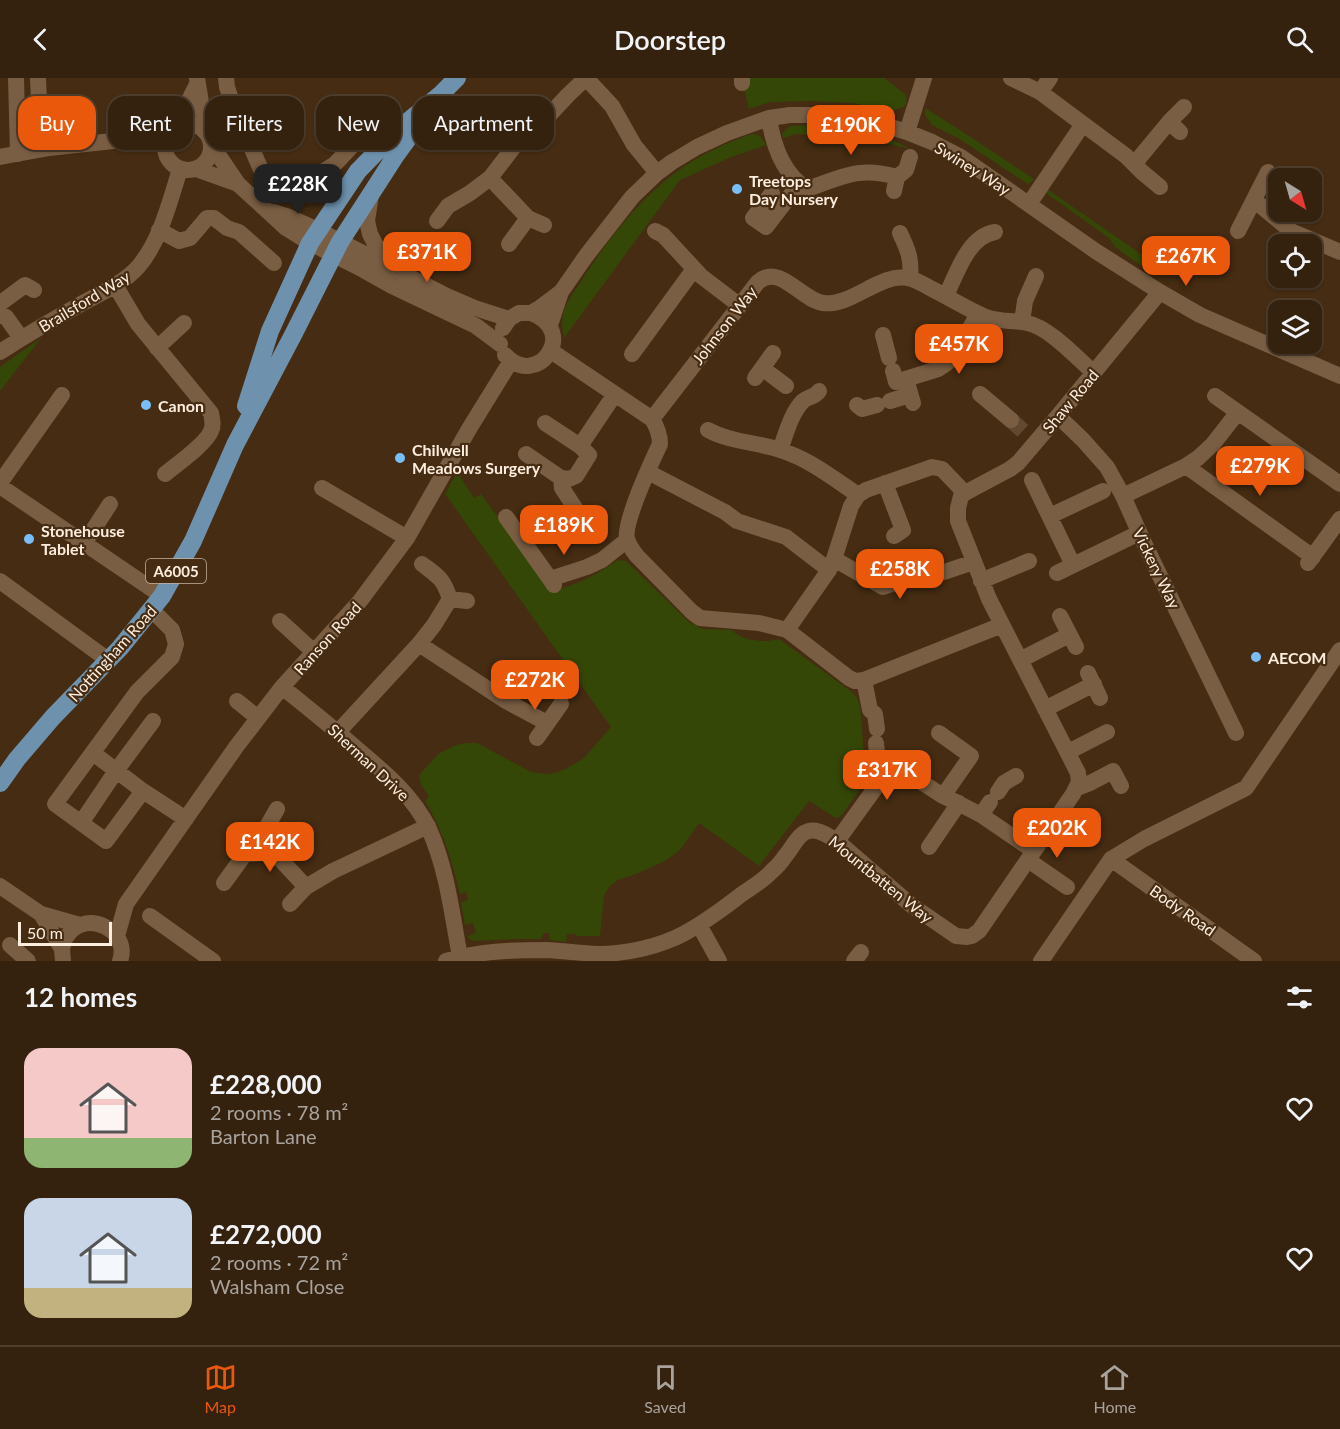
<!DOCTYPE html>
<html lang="en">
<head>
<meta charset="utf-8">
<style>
	body { margin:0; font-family:Lato,sans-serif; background:#3f2e1c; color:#f1f3f6; height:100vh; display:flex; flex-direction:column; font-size:22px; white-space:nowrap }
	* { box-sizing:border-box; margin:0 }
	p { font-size:20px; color:#a9a39e }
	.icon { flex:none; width:33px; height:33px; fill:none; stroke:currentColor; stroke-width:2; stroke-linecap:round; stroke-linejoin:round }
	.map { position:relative; height:883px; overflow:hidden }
	.sheet { display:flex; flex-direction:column; background:#34210e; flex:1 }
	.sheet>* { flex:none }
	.guide { position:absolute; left:18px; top:18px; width:600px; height:54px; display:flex; gap:12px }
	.needle { width:39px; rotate:143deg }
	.tools { position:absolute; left:1268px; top:90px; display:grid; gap:12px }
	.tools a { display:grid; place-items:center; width:54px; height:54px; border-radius:12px; background:#34210e; box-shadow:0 2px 4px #0004,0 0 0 2px #4e3e2e; font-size:30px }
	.scale { position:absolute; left:18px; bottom:15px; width:94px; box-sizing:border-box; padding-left:6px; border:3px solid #fdedde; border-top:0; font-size:16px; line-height:21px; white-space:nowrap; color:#fdedde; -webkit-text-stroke:4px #452c12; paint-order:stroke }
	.price { position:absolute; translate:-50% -51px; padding:0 14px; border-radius:12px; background:#ea580c; color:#fff; font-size:20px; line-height:39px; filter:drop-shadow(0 2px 3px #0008) }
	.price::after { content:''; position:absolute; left:50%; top:36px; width:18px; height:14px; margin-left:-9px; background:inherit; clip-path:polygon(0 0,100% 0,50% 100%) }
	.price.active { background:#222; color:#fff }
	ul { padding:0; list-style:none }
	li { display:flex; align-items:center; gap:18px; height:150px; padding:0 24px }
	li span { display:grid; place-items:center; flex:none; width:168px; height:120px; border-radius:18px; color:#555 }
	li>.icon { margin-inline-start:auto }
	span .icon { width:72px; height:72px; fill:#fffc; stroke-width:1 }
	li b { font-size:26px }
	h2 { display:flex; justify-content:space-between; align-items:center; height:72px; padding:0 24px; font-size:26px }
	.tag { padding:0 21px; border-radius:18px; background:#34210e; box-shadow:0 2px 4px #0004,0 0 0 2px #4e3e2e; font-size:21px; line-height:54px }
	.tag.active { background:#ea580c; color:#fff }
	header { display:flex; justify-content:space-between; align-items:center; height:78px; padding:0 24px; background:#34210e; font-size:27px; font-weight:600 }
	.tabs { display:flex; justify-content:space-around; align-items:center; height:84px; border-top:2px solid #4e3e2e; background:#34210e; font-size:16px; color:#a9a39e }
	.tabs a { display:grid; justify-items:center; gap:3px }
	.tabs .active { color:#ea580c }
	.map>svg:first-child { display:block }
</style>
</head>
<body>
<header><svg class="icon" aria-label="back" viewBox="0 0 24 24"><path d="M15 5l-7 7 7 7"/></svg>Doorstep<svg class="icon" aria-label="search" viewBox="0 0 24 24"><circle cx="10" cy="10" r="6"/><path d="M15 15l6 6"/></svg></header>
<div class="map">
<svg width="1340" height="883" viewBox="0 0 1340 883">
	<rect width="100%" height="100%" fill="#452c12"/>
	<path fill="#354707" d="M748,0h136l21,16 2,6 -1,4 -3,3 -12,4 -38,-8 -43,-2 -40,1 -21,7 -5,-21z
		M925,30l35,22 74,49 -4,4 -2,1 -70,-46 -26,-13 -7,-10z
		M818,47c33,3 63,7 92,24l-41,-10 -73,-5 -13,4 -1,-4 8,-8z
		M752,56c9,1 10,3 14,11l-35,12 -51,23 -116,158c-2,-9 -3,-18 0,-27 3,-10 10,-19 16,-28 25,-40 57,-81 95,-110 23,-17 50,-30 77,-39z
		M1047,111l110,76 -6,8 -36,-26 -6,-9 -63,-45z
		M41,260l-41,53v-24z
		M457,394l17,26 7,-4 70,96c25,-3 47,-17 67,-30l8,1 63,61 14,7 29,1c9,11 34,13 47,9l73,53 5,6 3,8 6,74 -24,35 -4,3h-2l-27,-17 -50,65 -60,-43 -19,27 -17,12 -27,12 -18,6 -8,6 -6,9 -4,41h-24v-2h-9l-1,8 -16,-2 -1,-7h-5l-3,6h-23l-44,2 -5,-2 -2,-3 9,-3 -3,-10 -8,2 -4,-23 7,-2 -2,-8 -6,2c-9,-36 -16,-61 -35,-93l4,-5 -8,-11 -2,-10 19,-21 18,-9 11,-2h10l54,29 16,2 8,-1 11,-4 18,-11 27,-31 -166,-233z"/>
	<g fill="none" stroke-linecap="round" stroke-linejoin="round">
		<path stroke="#614931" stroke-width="16" stroke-dasharray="16 8" stroke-linecap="butt" d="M1011,342l12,11"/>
		<path stroke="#7a5e43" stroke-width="16" d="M16,0l2,76
			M38,0c1,21 1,51 11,70
			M197,0l9,54
			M226,0l1,9 6,18 29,67 5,6 52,-4 16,-10 34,-36c-19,-9 -26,-3 -44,5
			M586,0l26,28 22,39 23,28
			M1011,0l29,14 43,32 -54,80
			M742,5v-5
			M1040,14l10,-14
			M769,40c4,27 14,56 38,71
			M1169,44l11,10
			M165 69a23 23 0 1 1 46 0a23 23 0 1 1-46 0Z
			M1083,46l43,32 16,16 18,15
			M178,48l6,-16 13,-26
			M907,54l17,-54
			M211,66l27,40 48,44 24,15 48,24 34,19 84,40 24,18
			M0,79l49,-9 82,-9 34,1
			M1135,85l34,-41 15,-15
			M196,91l42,15
			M490,100l38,40 16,7
			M807,111c36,-12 51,-23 90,-12
			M894,113l3,-14 9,-7 4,-13
			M772,115l-19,25 13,9 33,-43
			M371,117l-4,26 3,13 15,29
			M1254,122l37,31 49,21
			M273,134l16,5 29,13 129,66 28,12 34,11
			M437,143l11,-15 22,-13 20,-15 26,-34 24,-19 28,-30 18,-17
			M159,152l20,11 11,-3 17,-20h7l13,10 12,4 35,31
			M655,153l8,4 38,41 38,29
			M1238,153l30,-59
			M900,155c8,17 12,26 10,45
			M509,166l19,-26
			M115,207l23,39 73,89c1,6 3,12 0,18 -5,13 -34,33 -46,43
			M946,218c10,-21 22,-60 49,-64
			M2,224l23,-17 9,5
			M0,238l6,1 15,21
			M1022,244l3,-21 11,-25
			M550,247l11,-33 25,-36 46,-59 25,-24 15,-11 25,-15 30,-14 42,-15 21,-3h33l38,3 46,14 25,10 29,15 136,95 63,40 40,23 140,61
			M503,250l6,-9 10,-6h12l10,-6 20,-15
			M883,257l6,23
			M157,270l27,-25
			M551,273l101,68c5,8 8,15 8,25 -8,17 -37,79 -33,95 2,7 6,12 10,17l55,56 8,6 59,5 28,7 62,48 6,3 9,-1 138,-55
			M0,274c25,-16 50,-31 76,-45 20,-12 46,-22 62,-40 22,-25 32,-66 42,-98
			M632,276l62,-85
			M505,277c32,35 75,-24 26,-42
			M762,290l24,18
			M893,293l3,11 42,-13 9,-6 8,-9 23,-40
			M755,300l18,-25
			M906,301l7,24
			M980,316l31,26
			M1215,318l125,88
			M890,323l20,-6
			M857,327l5,4 15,-4
			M1058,338l25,24 24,27 16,29 22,49 91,188
			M652,341l106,-137c22,-19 43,18 65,21 28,4 57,-30 84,-25 9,1 17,7 25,11 18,9 35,20 54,28 13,5 27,3 41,6 22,4 50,35 67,50
			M708,352c22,12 48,12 72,20 29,9 53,28 78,45
			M580,368l35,-52
			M780,372c6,-16 11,-37 23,-49 5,-4 12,-4 16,-10
			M526,376l35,24 8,1 7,-3 13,-21 -9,-9 -35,-23
			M1186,388l127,91
			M648,394l77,40 12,9 49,16 43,33
			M561,400l1,10 15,23
			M1032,402l41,85
			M0,405l62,-88
			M885,405l18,47 -9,6
			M0,408l162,110
			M322,410l85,50
			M1123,418l63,-30 12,-8 15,-14 25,-32
			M1050,438l53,-25
			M506,439l44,62
			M84,466l26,-40
			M834,481l49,28 45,-15h16l30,-10
			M1308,485l32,-44
			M422,486c17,13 21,14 28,35l17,2
			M1057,495l82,-40
			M0,503l108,79
			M981,503l48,-20
			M554,507l-4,-6 37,-12 15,-7 25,-20
			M1060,538l16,31
			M280,543l34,31
			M787,552l42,-60 5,-11 17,-53 7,-11 8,-5 66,-23 10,2 23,24
			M419,566l87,57 41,22
			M1020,582l49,-25
			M1088,595l12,25
			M864,602l6,30 5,4 2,15
			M282,609c25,20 50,40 74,61 27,23 57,47 73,81 18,40 23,85 31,128
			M237,623l21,17
			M1045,631l49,-25
			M338,654l81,-88 15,-19 16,-26
			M939,655l32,23 -28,40
			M537,660l24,-34
			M1068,674l39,-20
			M93,675l50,38 -37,50 -51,-37 82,-112 35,-35 4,-13 -4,-14 -20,-20
			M879,694h22l8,2 34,22 13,6 25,13 53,36
			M1077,710l13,-5 23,-12 8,15
			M143,713l43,28
			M998,714l6,-9 12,-7
			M981,737l9,-13
			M81,745l35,-52 37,-50
			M255,759l26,23 25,27
			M259,763l18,-32
			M837,763l39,-54 3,-15 -3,-29
			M929,769l30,-44
			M1111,781l143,102
			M1028,782l39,27
			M224,805l21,-29 18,-1
			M0,808l41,28 39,11
			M290,826l16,-17 27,-16 95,-45
			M41,836l21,35 1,12
			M150,838l63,45
			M699,847l20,36
			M117,858l9,-32 110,-157 46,-60 78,-86 47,-63 62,-109 42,-68
			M10,867l18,16
			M62,871c1,-4 2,-10 5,-13 18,-28 64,-6 53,25
			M446,883c33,-10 66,-11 100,-11 17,1 34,3 51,4 29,0 62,-7 88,-21 20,-11 39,-25 57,-39 10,-7 21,-13 29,-22 6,-5 11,-11 15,-17 6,-7 10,-17 18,-22 11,-7 23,2 33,8l74,64 45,31 11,1 5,-1 7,-5 94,-137 6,-12 -1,-9 -89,-174 -31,-78v-13l3,-12 4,-3 45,-24 8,-6 40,-47 102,-124
			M854,883l7,-9
			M1041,883l70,-102 33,-20 102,-51 94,-138"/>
		<path stroke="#6e92ae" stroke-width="18" d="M246,328l24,-75 40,-88 48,-72 42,-43 40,-33 17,-17
			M0,705l17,-24 36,-42 67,-69 42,-52 31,-55 42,-96 58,-110 47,-93 56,-87 44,-60"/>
	</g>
	<g fill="#7abef8" stroke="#452c12" stroke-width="2">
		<circle cx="737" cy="111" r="6"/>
		<circle cx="146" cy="327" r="6"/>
		<circle cx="400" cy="380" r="6"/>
		<circle cx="29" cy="461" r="6"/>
		<circle cx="1256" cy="579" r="6"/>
	</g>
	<g text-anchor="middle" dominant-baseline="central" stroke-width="4.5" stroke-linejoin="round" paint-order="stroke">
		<rect fill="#452c12" stroke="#c6b3a1" stroke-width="1.5" x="146" y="481" width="60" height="24" rx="4.5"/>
		<g font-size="15" font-weight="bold" fill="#fdedde">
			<text x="176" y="493">A6005</text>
		</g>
		<g font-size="16" fill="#fdedde" stroke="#452c12">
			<text transform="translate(973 90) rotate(32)">Swiney Way</text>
			<text transform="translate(84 223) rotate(-31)">Brailsford Way</text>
			<text transform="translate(724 247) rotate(-52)">Johnson Way</text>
			<text transform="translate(1070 323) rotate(-50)">Shaw Road</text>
			<text transform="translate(1157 490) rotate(64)">Vickery Way</text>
			<text transform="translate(327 560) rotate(-48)">Ranson Road</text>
			<text transform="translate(112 575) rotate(-48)">Nottingham Road</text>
			<text transform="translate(369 684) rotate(43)">Sherman Drive</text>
			<text transform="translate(881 801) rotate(39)">Mountbatten Way</text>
			<text transform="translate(1183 832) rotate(35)">Body Road</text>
		</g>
		<g font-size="16" font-weight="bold" fill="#fdedde" stroke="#452c12" text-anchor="start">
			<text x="749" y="102">Treetops<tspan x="749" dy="18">Day Nursery</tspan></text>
			<text x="158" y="327">Canon</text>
			<text x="412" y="371">Chilwell<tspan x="412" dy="18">Meadows Surgery</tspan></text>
			<text x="41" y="452">Stonehouse<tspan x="41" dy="18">Tablet</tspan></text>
			<text x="1268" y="579">AECOM</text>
		</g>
	</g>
</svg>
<div class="tools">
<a><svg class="needle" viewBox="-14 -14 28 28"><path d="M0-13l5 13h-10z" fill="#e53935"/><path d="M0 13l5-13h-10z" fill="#a9a39e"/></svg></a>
<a><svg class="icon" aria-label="locate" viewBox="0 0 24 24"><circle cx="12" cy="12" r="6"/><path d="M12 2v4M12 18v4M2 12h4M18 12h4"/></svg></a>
<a><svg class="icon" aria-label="layers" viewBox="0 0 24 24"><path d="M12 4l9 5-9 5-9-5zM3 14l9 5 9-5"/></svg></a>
</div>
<div class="scale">50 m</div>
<b class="price" style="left:851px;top:78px">£190K</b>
<b class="price active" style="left:298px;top:137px">£228K</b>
<b class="price" style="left:427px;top:205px">£371K</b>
<b class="price" style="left:1186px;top:209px">£267K</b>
<b class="price" style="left:959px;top:297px">£457K</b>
<b class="price" style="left:1260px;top:419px">£279K</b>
<b class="price" style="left:564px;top:478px">£189K</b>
<b class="price" style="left:900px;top:522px">£258K</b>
<b class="price" style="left:535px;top:633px">£272K</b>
<b class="price" style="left:887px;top:723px">£317K</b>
<b class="price" style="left:1057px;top:781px">£202K</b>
<b class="price" style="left:270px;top:795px">£142K</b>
<div class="guide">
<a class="tag active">Buy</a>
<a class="tag">Rent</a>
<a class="tag">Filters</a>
<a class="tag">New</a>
<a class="tag">Apartment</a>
</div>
</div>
<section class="sheet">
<h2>12 homes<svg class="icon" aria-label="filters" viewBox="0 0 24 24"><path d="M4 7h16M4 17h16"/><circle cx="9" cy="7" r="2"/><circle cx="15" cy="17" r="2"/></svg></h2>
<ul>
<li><span style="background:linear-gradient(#f6c9c9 75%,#8fb573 0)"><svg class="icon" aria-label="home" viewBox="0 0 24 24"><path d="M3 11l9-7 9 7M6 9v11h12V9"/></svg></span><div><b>£228,000</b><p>2 rooms · 78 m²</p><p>Barton Lane</p></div><svg class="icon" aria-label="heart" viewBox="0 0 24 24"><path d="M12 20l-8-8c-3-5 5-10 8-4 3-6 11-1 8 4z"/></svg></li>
<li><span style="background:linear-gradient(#c9d6e8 75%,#c2b280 0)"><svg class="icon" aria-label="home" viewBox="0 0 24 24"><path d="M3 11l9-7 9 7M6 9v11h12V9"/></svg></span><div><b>£272,000</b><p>2 rooms · 72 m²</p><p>Walsham Close</p></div><svg class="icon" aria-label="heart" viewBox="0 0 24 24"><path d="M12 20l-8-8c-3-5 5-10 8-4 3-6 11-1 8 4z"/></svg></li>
</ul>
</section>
<nav class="tabs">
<a class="active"><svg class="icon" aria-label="map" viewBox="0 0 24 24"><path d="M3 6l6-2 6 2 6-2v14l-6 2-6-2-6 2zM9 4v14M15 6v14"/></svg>Map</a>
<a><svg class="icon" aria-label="saved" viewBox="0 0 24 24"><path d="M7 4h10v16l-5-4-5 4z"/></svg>Saved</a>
<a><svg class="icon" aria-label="home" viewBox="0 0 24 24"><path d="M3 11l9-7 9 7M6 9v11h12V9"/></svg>Home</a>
</nav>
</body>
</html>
